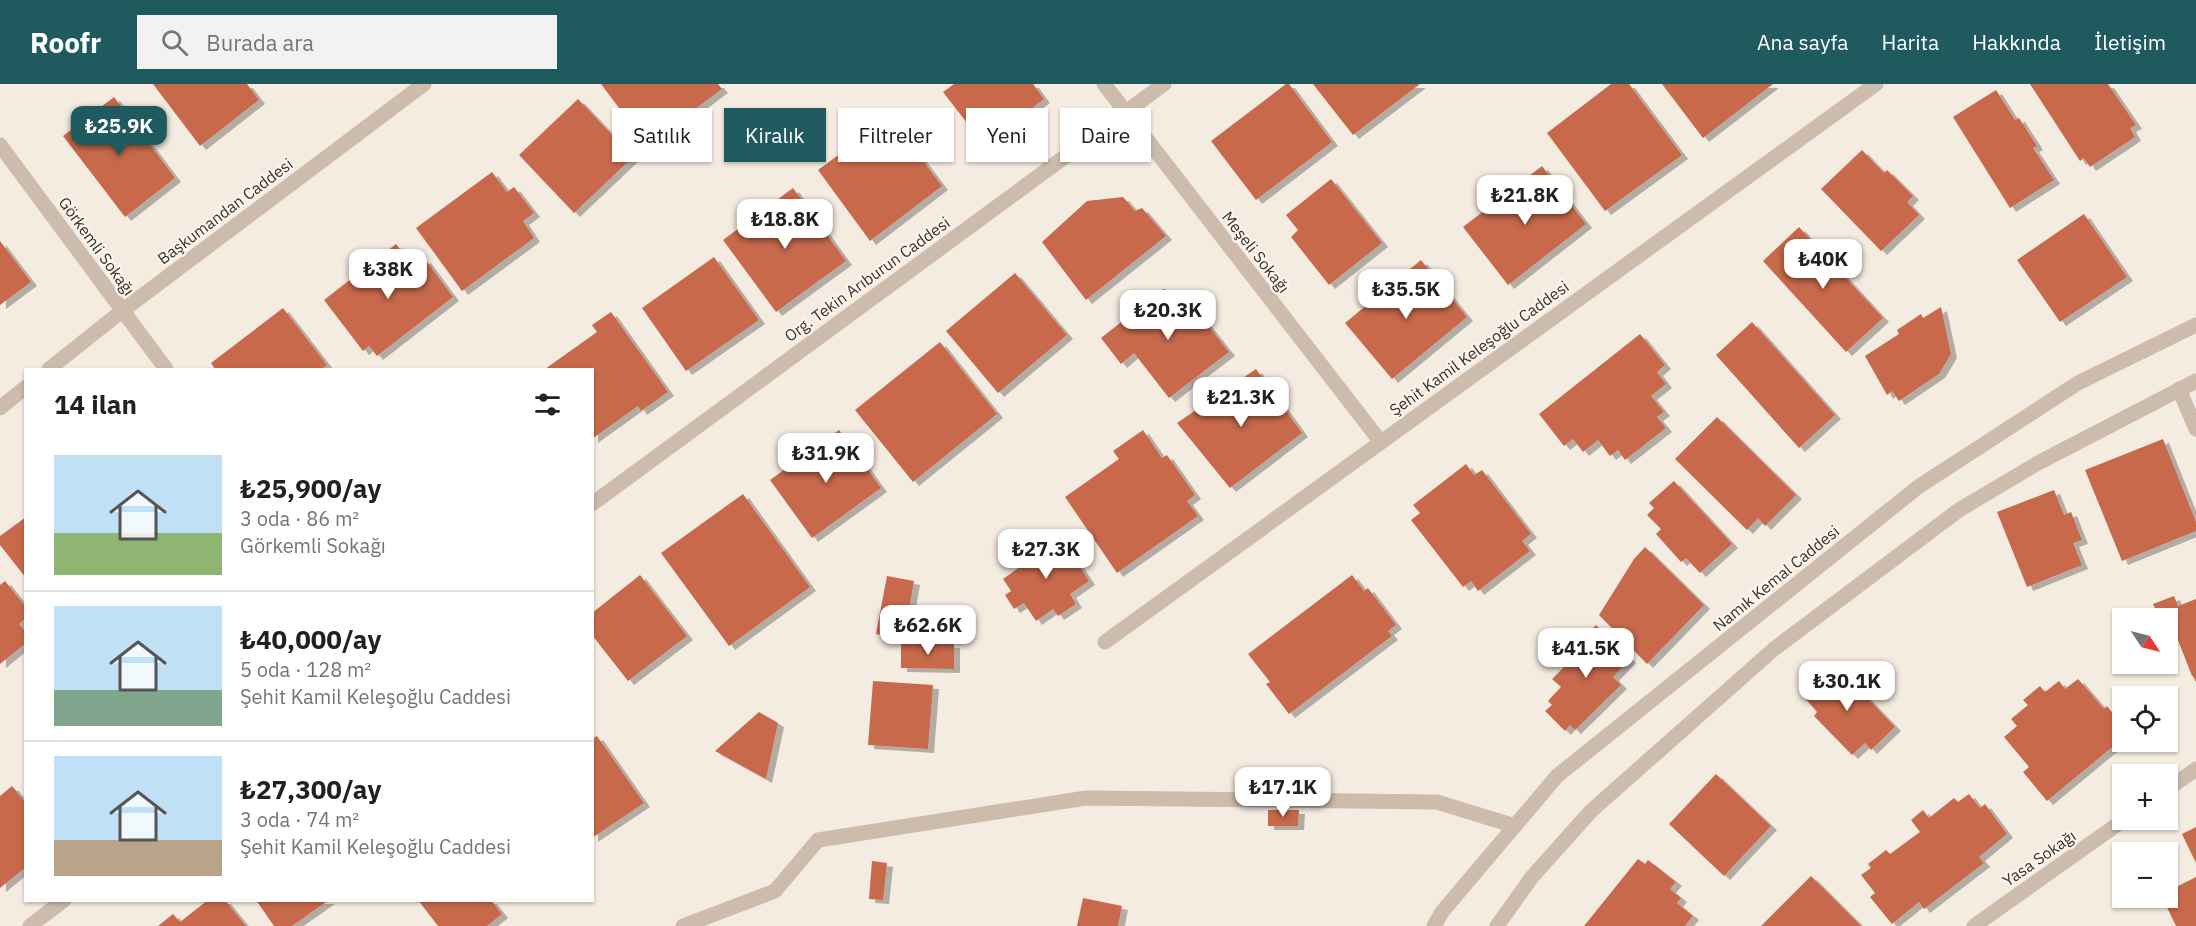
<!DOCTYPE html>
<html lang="tr">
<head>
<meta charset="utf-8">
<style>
	body { margin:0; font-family:"IBM Plex Sans",sans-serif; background:#f2f2f2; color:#202124; height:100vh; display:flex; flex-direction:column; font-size:22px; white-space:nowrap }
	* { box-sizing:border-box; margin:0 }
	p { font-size:20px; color:#757577 }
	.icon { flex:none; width:33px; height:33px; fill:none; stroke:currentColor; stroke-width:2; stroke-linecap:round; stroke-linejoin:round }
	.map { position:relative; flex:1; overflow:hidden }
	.drawer { position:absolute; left:24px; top:284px; width:570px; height:534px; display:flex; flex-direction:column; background:#fff; border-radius:0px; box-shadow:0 2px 4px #0004 }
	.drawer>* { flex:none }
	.top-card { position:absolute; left:612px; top:24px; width:570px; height:54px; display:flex; gap:12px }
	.needle { width:39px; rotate:125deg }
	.buttons { position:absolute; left:2112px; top:524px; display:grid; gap:12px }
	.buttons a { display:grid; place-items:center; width:66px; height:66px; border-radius:0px; background:#fff; box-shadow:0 2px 4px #0004; font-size:30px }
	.price { position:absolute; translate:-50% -51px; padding:0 14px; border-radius:12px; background:#fff; color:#222; font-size:20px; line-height:39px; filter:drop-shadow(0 2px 3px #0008) }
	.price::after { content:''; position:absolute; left:50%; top:36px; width:18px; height:14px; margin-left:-9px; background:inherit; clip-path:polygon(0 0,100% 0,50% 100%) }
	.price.current { background:#1f5a5e; color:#fff }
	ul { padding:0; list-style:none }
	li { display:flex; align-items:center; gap:18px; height:150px; padding:0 30px }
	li+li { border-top:2px solid #e0e0e0 }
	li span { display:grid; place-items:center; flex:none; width:168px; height:120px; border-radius:0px; color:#555 }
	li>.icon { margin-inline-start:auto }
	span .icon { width:72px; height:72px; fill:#fffc; stroke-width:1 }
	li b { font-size:26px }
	h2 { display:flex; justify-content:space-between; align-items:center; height:72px; padding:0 30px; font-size:26px }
	.chip { padding:0 21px; border-radius:0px; background:#fff; box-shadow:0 2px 4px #0004; font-size:21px; line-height:54px }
	.chip.current { background:#1f5a5e; color:#fff }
	header { display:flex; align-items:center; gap:36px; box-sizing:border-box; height:84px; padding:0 30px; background:#1f5a5e; color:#fff }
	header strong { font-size:28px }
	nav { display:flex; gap:33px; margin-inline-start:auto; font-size:21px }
	.search { width:420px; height:54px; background:#f2f2f2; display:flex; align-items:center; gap:15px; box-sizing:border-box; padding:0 21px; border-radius:0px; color:#757577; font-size:22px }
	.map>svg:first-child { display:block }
</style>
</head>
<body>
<header>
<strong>Roofr</strong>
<div class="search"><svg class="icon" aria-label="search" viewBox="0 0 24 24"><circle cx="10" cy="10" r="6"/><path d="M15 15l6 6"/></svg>Burada ara</div>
<nav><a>Ana sayfa</a><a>Harita</a><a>Hakkında</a><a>İletişim</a></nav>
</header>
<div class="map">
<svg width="2196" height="842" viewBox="0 0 2196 842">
	<defs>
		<filter id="shadow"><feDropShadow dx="6" dy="4" stdDeviation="0" flood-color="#0004"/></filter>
	</defs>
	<rect width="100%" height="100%" fill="#f4ebe1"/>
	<path fill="#c8694b" filter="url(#shadow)" d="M153,0h94l12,16 -59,46z
		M601,0h117l4,5 -75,56z
		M954,0h79l11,15 -60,46 -41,-53z
		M1286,0h3l43,58 -76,58 -45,-59z
		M1313,0h107l-67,51z
		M1611,0h18l53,71 -77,56 -58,-78z
		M1662,0h111l-70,54z
		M2030,0h78l28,41 -6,3 5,9 -45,30 -6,-9 -4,3z
		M1996,6l19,30 4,-2 18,28 -4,2 21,32 -44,28 -57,-91z
		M114,13l61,81 -50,39 -62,-81z
		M578,15l55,58 -59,56 -55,-58z
		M890,33l52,69 -72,55 -52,-71z
		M1862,66l22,23 3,-3 26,26 -6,6 12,13 -38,36 -60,-62z
		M1542,82l44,58 -78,61 -45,-58z
		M492,88l15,20 7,-5 20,26 -11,8 11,17 -72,53 -46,-63z
		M1331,95l51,64 -53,42 -38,-48 7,-7 -12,-15z
		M793,104l53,73 -70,51 -53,-72z
		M1123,113l12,14 7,-3 24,28 -80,64 -44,-58 45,-41z
		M2084,130l43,63 -67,45 -43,-62z
		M1799,143l84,91 -37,34 -83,-91z
		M0,157l31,41 -31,23z
		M396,160l18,23 11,-8 28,38 -76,59 -8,-10 -6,5 -39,-51z
		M714,173l45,63 -73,51 -44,-63z
		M1421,176l46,57 -75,62 -47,-56z
		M1015,189l52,62 -69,58 -52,-62z
		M1163,205l36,11 -3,10 33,42 -60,46 -35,-45 -13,11 -20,-26z
		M1941,223l10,47 -12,20 -40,27 -7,-10 -5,4 -22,-39 34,-22 -2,-4 24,-16 2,4z
		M283,224l44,57 -6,4h-106l-4,-6z
		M611,228l57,80 -27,19 -3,-5 -46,33v-70h-47l52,-37 -5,-7z
		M1752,238l83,93 -36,33 -83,-93z
		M1640,250l25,31 -8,7 9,12 -15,12 13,16 -7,5 9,11 -41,32 -7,-10 -8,6 -12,-16 -15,12 -10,-13 -9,7 -25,-32z
		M940,258l57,72 -84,68 -58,-72z
		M1256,285l46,64 -72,55 -53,-65z
		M1717,333l79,78 -31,31 -7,-8 -11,12 -72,-71z
		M839,346l42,58 -69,50 -42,-58z
		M1143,346l19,28 5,-3 28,40 -8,6 11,15 -81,57 -52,-76 54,-38 -6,-8z
		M2163,355l33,83v9l-74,30 -37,-91z
		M1466,380l8,11 8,-5 49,64 -9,7 8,10 -52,40 -7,-10 -8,6 -52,-67 9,-7 -7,-8z
		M1674,397l58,63 -32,29 -14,-15 -5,4 -25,-28 5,-5 -14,-14 7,-7 -5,-5z
		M2054,406l10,25 7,-3 11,28 -9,3 9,22 -55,22 -30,-75z
		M743,410l67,93 -81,59 -68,-93z
		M26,433v61l-26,-33v-9z
		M1061,454l28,43 -19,13 6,10 -18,12 -5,-7 -17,12 -12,-18 -10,6 -9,-14 6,-4 -8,-12 18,-13 -5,-7 22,-14 4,6z
		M1645,463l59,58 -57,59 -48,-49 35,-56z
		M640,491l47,61 -59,45 -36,-46v-22z
		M1352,491l12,16 4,-3 28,37 -8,6 4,5 -103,78 -23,-30 4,-2 -22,-28z
		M887,492l27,5 -10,58 -28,-5z
		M5,497l21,26v11l-7,6 7,8v11l-26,21v-79z
		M2174,512l4,10 18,-7v83l-3,-6h-1l-16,-41 -8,4v-21h-9l-6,-14z
		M1596,541l34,34 -17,18 8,8 -46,45 -5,-5 -5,6 -20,-20 7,-6 -4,-4 13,-14 -9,-8 14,-14 -5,-5z
		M901,559l53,1v25l-53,-1z
		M1836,581l59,62 -24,23 -6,-7 -13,12 -38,-39 3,-4 -14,-16z
		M2078,595l26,30 3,-3 15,19v14l-75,62 -24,-29 6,-5 -25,-30 13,-11 -6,-7 17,-14 -5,-5 17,-14 5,6 14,-11 6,8z
		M873,597l60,4 -5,64 -60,-4z
		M759,628l19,11 -12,56 -51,-28z
		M597,652l47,67 -52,35v-99z
		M1716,690l55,52 -47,50 -55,-52z
		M12,702l14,17v64l-26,21v-92z
		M1969,710l11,14 5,-4 22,30 -28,23 5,6 -60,46 -5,-7 -27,22 -22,-27 5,-4 -14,-18 10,-7 -3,-4 18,-14 4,4 30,-22 -9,-12 12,-10 6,8 25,-20 4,4z
		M1268,726h31l-1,16h-30z
		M2196,743v36l-14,-29z
		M1638,775l7,5 3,-4 28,22 -6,7 11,9 -4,5 16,13 -8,10h-101z
		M872,777l15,2 -4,37 -14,-1z
		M1811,792l50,50h-100z
		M2196,793v49h-20l-14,-29h6v-6z
		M1083,814l39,8 -4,20h-41z
		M208,816h17l21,26h-88l15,-12 7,8z
		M256,816h73l-37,26h-18z
		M418,816h73l11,14 -15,12h-49z"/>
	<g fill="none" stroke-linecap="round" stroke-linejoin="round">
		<path stroke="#cdbbac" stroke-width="15" d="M683,842l92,-35 43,-51 268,-42 351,4 78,24"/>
		<path stroke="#cdbbac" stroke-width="15" d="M1104,0l276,357
			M0,61l166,224
			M2179,305l17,40
			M592,420l572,-420
			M1105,558l771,-558
			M2168,705l28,-20
			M30,842l34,-26
			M1974,842l151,-107"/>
		<path stroke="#cdbbac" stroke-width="15" d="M49,285l73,-58 302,-227
			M0,324l26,-21
			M1434,842l8,-14 115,-136 361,-289 160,-104 118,-58
			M1497,842l35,-49 59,-66 183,-162 185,-139 79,-47 158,-82"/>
	</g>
	<g text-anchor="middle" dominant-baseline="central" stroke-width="4.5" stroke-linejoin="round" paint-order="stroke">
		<g font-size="16" fill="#3b302b" stroke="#fbf5ee">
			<text transform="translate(225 127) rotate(-37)">Başkumandan Caddesi</text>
			<text transform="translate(97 162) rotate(54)">Görkemli Sokağı</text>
			<text transform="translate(1256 168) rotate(52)">Meşeli Sokağı</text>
			<text transform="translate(867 195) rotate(-36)">Org. Tekin Arıburun Caddesi</text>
			<text transform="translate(1479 264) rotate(-36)">Şehit Kamil Keleşoğlu Caddesi</text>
			<text transform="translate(1776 494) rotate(-39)">Namık Kemal Caddesi</text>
			<text transform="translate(2039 774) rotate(-35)">Yasa Sokağı</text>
		</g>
	</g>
</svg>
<div class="buttons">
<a><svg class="needle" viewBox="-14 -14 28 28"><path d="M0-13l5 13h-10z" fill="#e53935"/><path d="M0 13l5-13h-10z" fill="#757577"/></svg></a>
<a><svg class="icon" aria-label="locate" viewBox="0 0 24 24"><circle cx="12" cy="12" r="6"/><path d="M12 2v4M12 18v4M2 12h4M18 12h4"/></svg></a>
<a>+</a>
<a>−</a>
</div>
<b class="price current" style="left:119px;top:73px">₺25.9K</b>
<b class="price" style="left:1525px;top:142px">₺21.8K</b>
<b class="price" style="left:785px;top:166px">₺18.8K</b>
<b class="price" style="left:1823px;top:206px">₺40K</b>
<b class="price" style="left:388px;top:216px">₺38K</b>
<b class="price" style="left:1406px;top:236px">₺35.5K</b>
<b class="price" style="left:1168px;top:257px">₺20.3K</b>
<b class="price" style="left:1241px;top:344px">₺21.3K</b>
<b class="price" style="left:826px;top:400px">₺31.9K</b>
<b class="price" style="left:1046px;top:496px">₺27.3K</b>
<b class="price" style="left:928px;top:572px">₺62.6K</b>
<b class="price" style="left:1586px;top:595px">₺41.5K</b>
<b class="price" style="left:1847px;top:628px">₺30.1K</b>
<b class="price" style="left:1283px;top:734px">₺17.1K</b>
<div class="top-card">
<a class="chip">Satılık</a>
<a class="chip current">Kiralık</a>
<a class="chip">Filtreler</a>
<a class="chip">Yeni</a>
<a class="chip">Daire</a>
</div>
<section class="drawer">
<h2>14 ilan<svg class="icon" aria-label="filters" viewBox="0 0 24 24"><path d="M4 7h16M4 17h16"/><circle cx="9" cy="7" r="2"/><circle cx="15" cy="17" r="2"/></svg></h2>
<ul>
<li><span style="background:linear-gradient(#bfe0f5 65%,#8fb573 0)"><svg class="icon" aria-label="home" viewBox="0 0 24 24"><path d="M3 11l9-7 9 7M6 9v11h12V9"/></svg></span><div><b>₺25,900/ay</b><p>3 oda · 86 m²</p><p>Görkemli Sokağı</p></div></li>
<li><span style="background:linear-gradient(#bfe0f5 70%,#7fa58c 0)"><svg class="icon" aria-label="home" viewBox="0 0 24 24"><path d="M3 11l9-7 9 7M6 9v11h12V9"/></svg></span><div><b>₺40,000/ay</b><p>5 oda · 128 m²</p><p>Şehit Kamil Keleşoğlu Caddesi</p></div></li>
<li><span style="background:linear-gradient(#bfe0f5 70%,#b9a48a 0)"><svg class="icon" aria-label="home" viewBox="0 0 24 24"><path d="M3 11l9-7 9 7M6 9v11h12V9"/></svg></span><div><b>₺27,300/ay</b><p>3 oda · 74 m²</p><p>Şehit Kamil Keleşoğlu Caddesi</p></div></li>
</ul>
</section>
</div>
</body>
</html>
